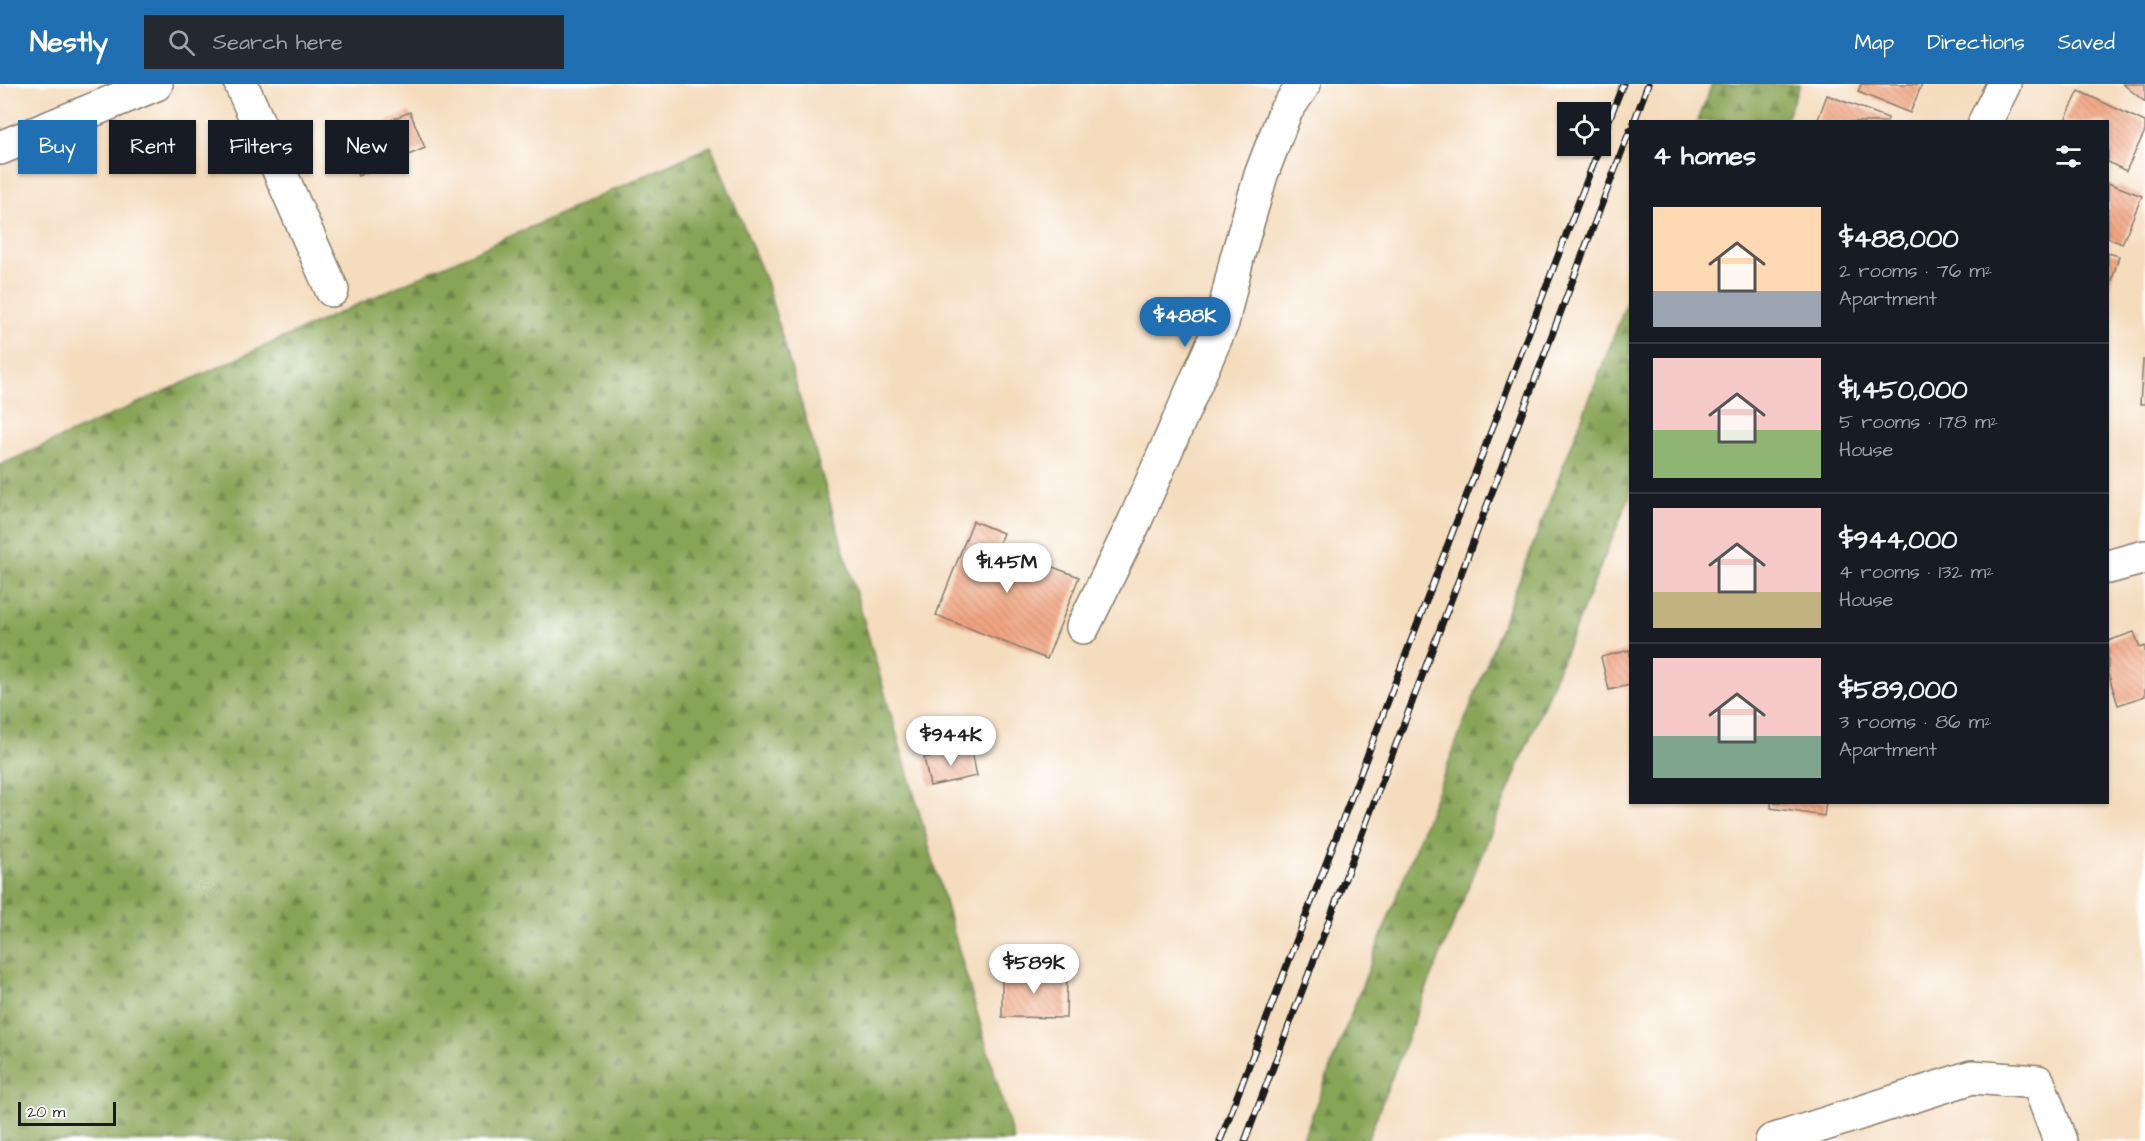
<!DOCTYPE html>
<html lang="en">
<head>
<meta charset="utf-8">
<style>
	body { margin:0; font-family:"Architects Daughter",sans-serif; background:#242831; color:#f1f3f6; height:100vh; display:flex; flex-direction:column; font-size:22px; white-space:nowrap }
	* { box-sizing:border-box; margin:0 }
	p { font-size:20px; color:#9ea1a6 }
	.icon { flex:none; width:33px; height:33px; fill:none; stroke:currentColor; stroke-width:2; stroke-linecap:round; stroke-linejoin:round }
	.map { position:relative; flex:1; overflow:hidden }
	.panel { position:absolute; left:1629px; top:36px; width:480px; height:684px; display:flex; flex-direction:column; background:#171b24; border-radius:0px; box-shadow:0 2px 4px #0004 }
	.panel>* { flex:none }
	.guide { position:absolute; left:18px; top:36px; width:570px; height:54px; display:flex; gap:12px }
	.controls { position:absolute; left:1557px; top:18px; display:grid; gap:12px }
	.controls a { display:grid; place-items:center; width:54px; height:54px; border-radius:0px; background:#171b24; box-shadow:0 2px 4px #0004; font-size:30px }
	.scale { position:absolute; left:18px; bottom:15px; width:98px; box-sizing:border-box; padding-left:6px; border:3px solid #1c1c1c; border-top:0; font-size:16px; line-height:21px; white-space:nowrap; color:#1c1c1c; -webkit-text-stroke:4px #fff; paint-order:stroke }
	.price { position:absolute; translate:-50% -51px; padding:0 14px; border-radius:21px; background:#fff; color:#222; font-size:20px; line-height:39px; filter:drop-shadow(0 2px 3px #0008) }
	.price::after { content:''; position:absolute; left:50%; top:36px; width:18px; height:14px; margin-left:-9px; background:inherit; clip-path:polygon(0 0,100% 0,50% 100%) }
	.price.active { background:#1f6fb2; color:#fff }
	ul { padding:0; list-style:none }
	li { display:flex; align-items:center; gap:18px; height:150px; padding:0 24px }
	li+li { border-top:2px solid #363941 }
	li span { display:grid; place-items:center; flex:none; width:168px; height:120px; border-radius:0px; color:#555 }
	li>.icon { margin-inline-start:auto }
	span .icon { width:72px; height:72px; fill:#fffc; stroke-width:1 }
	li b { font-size:26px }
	h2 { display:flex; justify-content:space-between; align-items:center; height:72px; padding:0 24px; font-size:26px }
	.tag { padding:0 21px; border-radius:0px; background:#171b24; box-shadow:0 2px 4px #0004; font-size:21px; line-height:54px }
	.tag.active { background:#1f6fb2; color:#fff }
	header { display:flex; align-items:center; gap:36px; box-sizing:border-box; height:84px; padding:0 30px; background:#1f6fb2; color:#fff }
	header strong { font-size:28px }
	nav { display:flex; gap:33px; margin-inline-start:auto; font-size:21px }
	.search { width:420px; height:54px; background:#242831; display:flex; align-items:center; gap:15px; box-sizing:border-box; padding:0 21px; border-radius:0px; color:#9ea1a6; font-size:22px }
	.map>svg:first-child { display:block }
</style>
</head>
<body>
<header>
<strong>Nestly</strong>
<div class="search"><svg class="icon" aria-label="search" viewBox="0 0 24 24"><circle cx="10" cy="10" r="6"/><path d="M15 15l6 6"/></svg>Search here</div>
<nav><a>Map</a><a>Directions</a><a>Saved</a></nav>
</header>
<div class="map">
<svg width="2145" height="1057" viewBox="0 0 2145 1057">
	<defs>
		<pattern id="forest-firs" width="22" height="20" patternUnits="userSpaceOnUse" patternTransform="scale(1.5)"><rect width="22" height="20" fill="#88a456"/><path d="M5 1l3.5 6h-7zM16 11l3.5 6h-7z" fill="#6e8546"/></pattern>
		<pattern id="building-back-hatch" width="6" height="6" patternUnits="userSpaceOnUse" patternTransform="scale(1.5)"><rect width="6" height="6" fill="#f0a481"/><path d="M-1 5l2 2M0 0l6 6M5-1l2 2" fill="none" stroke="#cd8d6f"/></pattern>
	</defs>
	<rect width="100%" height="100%" fill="#fff"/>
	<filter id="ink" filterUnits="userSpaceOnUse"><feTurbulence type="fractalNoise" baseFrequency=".0167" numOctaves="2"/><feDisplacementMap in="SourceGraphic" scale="12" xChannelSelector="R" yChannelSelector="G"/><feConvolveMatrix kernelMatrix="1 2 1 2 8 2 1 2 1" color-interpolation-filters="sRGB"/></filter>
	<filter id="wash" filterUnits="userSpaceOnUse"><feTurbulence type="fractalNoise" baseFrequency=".008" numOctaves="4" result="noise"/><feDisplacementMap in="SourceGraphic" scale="24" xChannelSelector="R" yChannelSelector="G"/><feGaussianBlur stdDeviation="1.35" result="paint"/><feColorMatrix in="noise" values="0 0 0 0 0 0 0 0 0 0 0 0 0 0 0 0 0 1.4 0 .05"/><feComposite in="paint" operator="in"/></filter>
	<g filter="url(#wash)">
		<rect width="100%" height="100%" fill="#f4dcbd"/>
		<path fill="url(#forest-firs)" stroke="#526039" stroke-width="1.5" d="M1712,0h88l-15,37h-87z
			M711,62l55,135 248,860h-1014v-676z
			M1630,210v201l-208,505 -55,141h-65z"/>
		<g id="blocks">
			<path fill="url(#building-back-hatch)" d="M1861,0h61l-12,29 -52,-21z
				M2123,0h22v18z
				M2079,7l66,31v9l-19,40 -18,-9v-40h-44z
				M1827,11l61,23 -1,4h-70z
				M410,28l15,36 -67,28 -15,-36z
				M2108,99l34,13 -20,48 -14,-6z
				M2108,169l11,3 -11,38z
				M2143,276h2v44h-5z
				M973,437l30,12 -5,13 81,31 -32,82 -111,-44z
				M2134,548l6,16 5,-2v50l-27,9 -10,-32v-32z
				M1630,566v35l-21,5 -8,-33z
				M971,663l6,29 -47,10 -6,-28z
				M1771,718h55l-2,14 -53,-8z
				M1002,888l65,1 -1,45 -64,-1z"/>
		</g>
	</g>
	<g filter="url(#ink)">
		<use href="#blocks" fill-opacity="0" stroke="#887c6c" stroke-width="1.5"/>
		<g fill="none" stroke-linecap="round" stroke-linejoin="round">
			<g stroke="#887c6c" stroke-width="36">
				<path id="minor" d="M241,0l91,206
					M1985,38l19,-38
					M0,64l156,-64
					M2108,483l37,-10
					M1083,543l51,-104 88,-200 15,-65 24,-83 24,-63 19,-28
					M1772,1057l200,-64 66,5 22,59"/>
			</g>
			<use href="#minor" stroke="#fff" stroke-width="33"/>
			<g stroke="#1c1c1c" stroke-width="7">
				<path id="rail" d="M1634,38l14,-38
					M1600,59l23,-59
					M1220,1057l380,-995
					M1245,1057l385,-1011"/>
			</g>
			<use href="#rail" stroke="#fff" stroke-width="4.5" stroke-dasharray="14" stroke-linecap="butt"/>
		</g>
	</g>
</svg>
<div class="controls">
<a><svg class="icon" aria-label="locate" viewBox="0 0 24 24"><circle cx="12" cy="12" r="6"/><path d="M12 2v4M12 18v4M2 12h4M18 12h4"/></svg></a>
</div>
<div class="scale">20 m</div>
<b class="price active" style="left:1185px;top:264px">$488K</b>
<b class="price" style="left:1007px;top:510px">$1.45M</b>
<b class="price" style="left:951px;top:683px">$944K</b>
<b class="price" style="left:1034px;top:911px">$589K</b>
<div class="guide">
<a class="tag active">Buy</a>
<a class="tag">Rent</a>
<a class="tag">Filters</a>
<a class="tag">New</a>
</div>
<section class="panel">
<h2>4 homes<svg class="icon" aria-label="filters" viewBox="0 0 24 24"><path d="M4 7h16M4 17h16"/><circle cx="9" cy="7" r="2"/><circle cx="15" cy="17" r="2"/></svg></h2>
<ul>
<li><span style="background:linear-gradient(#ffd9b3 70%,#9aa5b1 0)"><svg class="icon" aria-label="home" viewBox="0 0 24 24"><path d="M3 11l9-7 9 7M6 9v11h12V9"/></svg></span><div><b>$488,000</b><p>2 rooms · 76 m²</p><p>Apartment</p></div></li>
<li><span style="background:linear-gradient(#f6c9c9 60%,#8fb573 0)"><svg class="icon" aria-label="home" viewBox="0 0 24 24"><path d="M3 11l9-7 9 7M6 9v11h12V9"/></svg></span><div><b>$1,450,000</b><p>5 rooms · 178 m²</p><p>House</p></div></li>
<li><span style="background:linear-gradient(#f6c9c9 70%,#c2b280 0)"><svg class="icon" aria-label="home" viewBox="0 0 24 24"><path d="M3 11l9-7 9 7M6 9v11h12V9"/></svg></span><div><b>$944,000</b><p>4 rooms · 132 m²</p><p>House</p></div></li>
<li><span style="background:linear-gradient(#f6c9c9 65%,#7fa58c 0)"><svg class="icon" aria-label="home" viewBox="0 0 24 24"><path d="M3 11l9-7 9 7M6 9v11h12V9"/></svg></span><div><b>$589,000</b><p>3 rooms · 86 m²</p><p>Apartment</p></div></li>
</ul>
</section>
</div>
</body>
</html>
